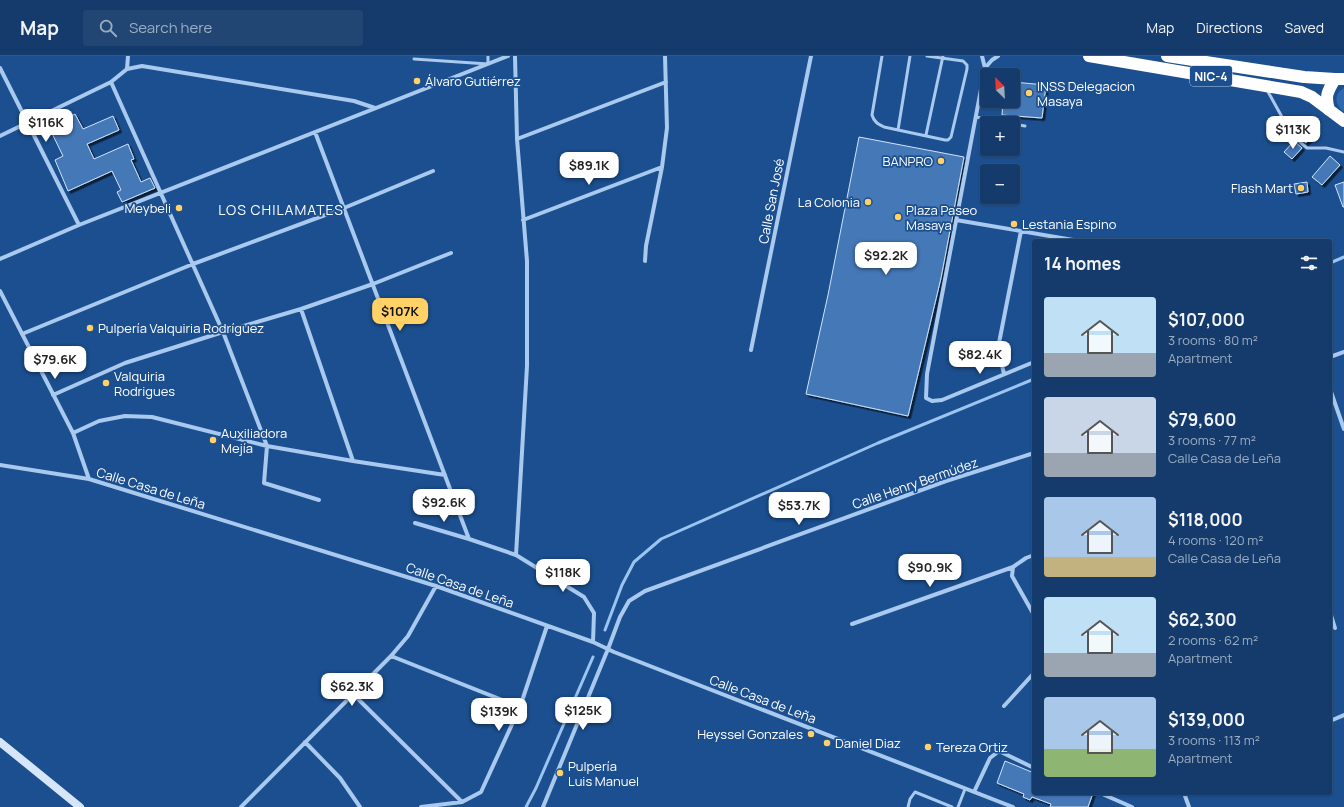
<!DOCTYPE html>
<html lang="en">
<head>
<meta charset="utf-8">
<style>
	body { margin:0; font-family:Manrope,sans-serif; background:#214673; color:#f1f3f6; height:100vh; display:flex; flex-direction:column; font-size:15px; white-space:nowrap }
	* { box-sizing:border-box; margin:0 }
	p { font-size:13px; color:#9dadc1 }
	.icon { flex:none; width:22px; height:22px; fill:none; stroke:currentColor; stroke-width:2; stroke-linecap:round; stroke-linejoin:round }
	.map { position:relative; flex:1; overflow:hidden }
	.panel { position:absolute; left:1032px; top:183px; width:300px; height:556px; display:flex; flex-direction:column; background:#143b6b; border-radius:4px; box-shadow:0 1px 3px #0004,0 0 0 1px #33557e }
	.panel>* { flex:none }
	.needle { width:26px; rotate:336deg }
	.controls { position:absolute; left:980px; top:12px; display:grid; gap:8px }
	.controls a { display:grid; place-items:center; width:40px; height:40px; border-radius:4px; background:#143b6b; box-shadow:0 1px 3px #0004,0 0 0 1px #33557e; font-size:20px }
	.price { position:absolute; translate:-50% -34px; padding:0 9px; border-radius:8px; background:#fff; color:#222; font-size:13px; line-height:26px; filter:drop-shadow(0 1px 2px #0008) }
	.price::after { content:''; position:absolute; left:50%; top:24px; width:12px; height:9px; margin-left:-6px; background:inherit; clip-path:polygon(0 0,100% 0,50% 100%) }
	.price.active { background:#ffd166; color:#111 }
	ul { padding:0; list-style:none }
	li { display:flex; align-items:center; gap:12px; height:100px; padding:0 12px }
	li span { display:grid; place-items:center; flex:none; width:112px; height:80px; border-radius:4px; color:#555 }
	li>.icon { margin-inline-start:auto }
	span .icon { width:48px; height:48px; fill:#fffc; stroke-width:1 }
	li b { font-size:17px }
	h2 { display:flex; justify-content:space-between; align-items:center; height:48px; padding:0 12px; font-size:17px }
	header { display:flex; align-items:center; gap:24px; box-sizing:border-box; height:56px; padding:0 20px; background:#143b6b; border-bottom:1px solid #33557e }
	header strong { font-size:19px }
	nav { display:flex; gap:22px; margin-inline-start:auto; font-size:14px }
	.search { width:280px; height:36px; background:#214673; display:flex; align-items:center; gap:10px; box-sizing:border-box; padding:0 14px; border-radius:4px; color:#9dadc1; font-size:15px }
	.map>svg:first-child { display:block }
</style>
</head>
<body>
<header>
<strong>Map</strong>
<div class="search"><svg class="icon" aria-label="search" viewBox="0 0 24 24"><circle cx="10" cy="10" r="6"/><path d="M15 15l6 6"/></svg>Search here</div>
<nav><a>Map</a><a>Directions</a><a>Saved</a></nav>
</header>
<div class="map">
<svg width="1344" height="751" viewBox="0 0 1344 751">
	<defs>
		<filter id="shadow"><feDropShadow dx="2.5" dy="2.5" stdDeviation="0" flood-color="#0009"/></filter>
	</defs>
	<rect width="100%" height="100%" fill="#1b4f8f"/>
	<path fill="#2e69ad" d="M1344,32v24c-9,-7 -11,-18 0,-24z"/>
	<g fill="none" stroke-linecap="round" stroke-linejoin="round">
		<path stroke="#9cc4f0" stroke-width="3" d="M1330,207l14,-6
			M605,574l17,-45 12,-23 27,-23 217,-96 156,-64
			M526,751l10,-19 57,-131"/>
	</g>
	<path fill="#4478b7" stroke="#cfe3fa" filter="url(#shadow)" d="M1013,26l33,3 -4,33 -40,-3 1,-14h10z
		M65,55l3,7 7,-4 8,15 30,-13 6,14 -32,14 7,15 34,-15 6,15 -3,1 10,22 9,-4 5,10 -33,14 -5,-10 4,-2 -9,-19 -44,20 -13,-31 8,-4 -17,-35z
		M1307,70l8,7 -9,10 -8,-7z
		M859,81l105,20 -23,121 -33,138 -102,-22 22,-99z
		M1294,85l8,7 -10,11 -8,-7z
		M1330,100l10,9 -18,20 -10,-8z
		M1307,126l1,10 -12,2 -2,-10z
		M1344,126v25h-1l-8,-22z
		M1005,705l29,12v20h59l-5,14h-38l1,-3 -19,-7 -2,3 -7,-3 1,-3 -27,-11z"/>
	<g fill="none" stroke-linecap="round" stroke-linejoin="round">
		<path stroke="#a9c9ee" stroke-width="3" d="M882,0l-10,59c2,7 6,9 12,12l61,13h3l3,-3 16,-68v-4l-4,-4 -36,-5
			M414,3l74,5v-8
			M1267,34l25,45 15,13h19l18,4
			M976,61l32,6
			M1013,68l12,2
			M898,74l12,-74
			M926,79l17,-79
			M908,751l2,-8 5,-7 37,15
			M958,751l7,-18"/>
		<path stroke="#a9c9ee" stroke-width="4" d="M515,0l2,83 10,122v105l-11,189
			M982,0l3,12 -58,306 -1,24 6,3 10,-1 92,-38
			M0,12l79,157
			M985,12l7,-8 6,-4
			M127,13l1,-13
			M111,26l112,250 44,114 -3,37 55,17
			M315,76l154,407
			M0,80l111,-54 16,-13 15,-3 212,35 21,7
			M517,83l149,-57
			M523,164l139,-53
			M956,164l123,21
			M0,203l79,-34 429,-169
			M645,205l1,-15 16,-79 5,-39 -2,-72
			M0,235l73,142 16,46
			M301,253l52,152
			M22,278l171,-70 151,-56 89,-37
			M751,294l60,-294
			M1330,301l14,-5
			M1004,318l-6,-26 23,-117
			M1330,333l14,40
			M53,339l72,-32 98,-31 78,-23 72,-25 78,-31
			M73,377l26,-12 26,-5 27,1 115,29 86,15 92,14
			M0,409l89,14 347,107 157,56 21,10 399,155
			M415,467l54,16 47,16 68,42 10,16 -1,29
			M1034,499l-8,3 -13,9 -1,9 22,39
			M1330,556l5,16
			M852,568l161,-57
			M391,600l129,51
			M353,638l109,108
			M1004,650l30,-33
			M1330,665l14,-6
			M305,686l35,36 20,29
			M974,736l16,-34 9,-7 35,17
			M1100,737l32,14
			M1184,737l5,14
			M241,751l150,-151 17,-20 28,-50
			M421,751l41,-5 19,-10 39,-85 27,-81
			M543,751l65,-158 12,-32 9,-16 16,-10 301,-110 88,-28"/>
		<path stroke="#d6e6fa" stroke-width="8" d="M0,686l80,65"/>
		<path stroke="#fff" stroke-width="12" d="M1089,0l212,36 11,5 32,24
			M1167,0l137,21 31,2h9
			M1329,54c-4,-14 -2,-18 6,-31"/>
	</g>
	<g fill="#ffd166" stroke="#1b4f8f" stroke-width="1.5">
		<circle cx="417" cy="25" r="4"/>
		<circle cx="1029" cy="37" r="4"/>
		<circle cx="941" cy="105" r="4"/>
		<circle cx="1301" cy="132" r="4"/>
		<circle cx="868" cy="146" r="4"/>
		<circle cx="179" cy="152" r="4"/>
		<circle cx="898" cy="161" r="4"/>
		<circle cx="1014" cy="168" r="4"/>
		<circle cx="90" cy="272" r="4"/>
		<circle cx="106" cy="327" r="4"/>
		<circle cx="213" cy="384" r="4"/>
		<circle cx="811" cy="678" r="4"/>
		<circle cx="827" cy="687" r="4"/>
		<circle cx="928" cy="691" r="4"/>
		<circle cx="560" cy="717" r="4"/>
	</g>
	<g text-anchor="middle" dominant-baseline="central" stroke-width="3.5" stroke-linejoin="round" paint-order="stroke">
		<rect fill="#1b4f8f" stroke="#bbcadd" stroke-width="1" x="1190" y="10" width="42" height="20" rx="3"/>
		<g font-size="12" font-weight="bold" fill="#fff">
			<text x="1211" y="20">NIC-4</text>
		</g>
		<g font-size="13" fill="#fff" stroke="#1b4f8f" text-anchor="start">
			<text x="425" y="25">Álvaro Gutiérrez</text>
			<text x="1037" y="30">INSS Delegacion<tspan x="1037" dy="15">Masaya</tspan></text>
			<text x="933" y="105" text-anchor="end">BANPRO</text>
			<text x="1293" y="132" text-anchor="end">Flash Mart</text>
			<text x="860" y="146" text-anchor="end">La Colonia</text>
			<text x="171" y="152" text-anchor="end">Meybeli</text>
			<text x="906" y="154">Plaza Paseo<tspan x="906" dy="15">Masaya</tspan></text>
			<text x="1022" y="168">Lestania Espino</text>
			<text x="98" y="272">Pulpería Valquiria Rodríguez</text>
			<text x="114" y="320">Valquiria<tspan x="114" dy="15">Rodrigues</tspan></text>
			<text x="221" y="377">Auxiliadora<tspan x="221" dy="15">Mejía</tspan></text>
			<text x="803" y="678" text-anchor="end">Heyssel Gonzales</text>
			<text x="835" y="687">Daniel Diaz</text>
			<text x="936" y="691">Tereza Ortiz</text>
			<text x="568" y="710">Pulpería<tspan x="568" dy="15">Luis Manuel</tspan></text>
		</g>
		<g font-size="13" fill="#fff" stroke="#1b4f8f">
			<text transform="translate(771 145) rotate(-79)">Calle San José</text>
			<text transform="translate(915 427) rotate(-19)">Calle Henry Bermúdez</text>
			<text transform="translate(151 432) rotate(17)">Calle Casa de Leña</text>
			<text transform="translate(460 529) rotate(19)">Calle Casa de Leña</text>
			<text transform="translate(763 643) rotate(21)">Calle Casa de Leña</text>
		</g>
		<g font-size="14" letter-spacing="1" fill="#fff" stroke="#1b4f8f">
			<text x="281" y="153">LOS CHILAMATES</text>
		</g>
	</g>
</svg>
<div class="controls">
<a><svg class="needle" viewBox="-14 -14 28 28"><path d="M0-13l5 13h-10z" fill="#e53935"/><path d="M0 13l5-13h-10z" fill="#9dadc1"/></svg></a>
<a>+</a>
<a>−</a>
</div>
<b class="price" style="left:46px;top:87px">$116K</b>
<b class="price" style="left:1293px;top:94px">$113K</b>
<b class="price" style="left:589px;top:130px">$89.1K</b>
<b class="price" style="left:886px;top:220px">$92.2K</b>
<b class="price active" style="left:400px;top:276px">$107K</b>
<b class="price" style="left:980px;top:319px">$82.4K</b>
<b class="price" style="left:55px;top:324px">$79.6K</b>
<b class="price" style="left:444px;top:467px">$92.6K</b>
<b class="price" style="left:799px;top:470px">$53.7K</b>
<b class="price" style="left:930px;top:532px">$90.9K</b>
<b class="price" style="left:563px;top:537px">$118K</b>
<b class="price" style="left:352px;top:651px">$62.3K</b>
<b class="price" style="left:583px;top:675px">$125K</b>
<b class="price" style="left:499px;top:676px">$139K</b>
<section class="panel">
<h2>14 homes<svg class="icon" aria-label="filters" viewBox="0 0 24 24"><path d="M4 7h16M4 17h16"/><circle cx="9" cy="7" r="2"/><circle cx="15" cy="17" r="2"/></svg></h2>
<ul>
<li><span style="background:linear-gradient(#bfe0f5 70%,#9aa5b1 0)"><svg class="icon" aria-label="home" viewBox="0 0 24 24"><path d="M3 11l9-7 9 7M6 9v11h12V9"/></svg></span><div><b>$107,000</b><p>3 rooms · 80 m²</p><p>Apartment</p></div></li>
<li><span style="background:linear-gradient(#c9d6e8 70%,#9aa5b1 0)"><svg class="icon" aria-label="home" viewBox="0 0 24 24"><path d="M3 11l9-7 9 7M6 9v11h12V9"/></svg></span><div><b>$79,600</b><p>3 rooms · 77 m²</p><p>Calle Casa de Leña</p></div></li>
<li><span style="background:linear-gradient(#a9c7e8 75%,#c2b280 0)"><svg class="icon" aria-label="home" viewBox="0 0 24 24"><path d="M3 11l9-7 9 7M6 9v11h12V9"/></svg></span><div><b>$118,000</b><p>4 rooms · 120 m²</p><p>Calle Casa de Leña</p></div></li>
<li><span style="background:linear-gradient(#bfe0f5 70%,#9aa5b1 0)"><svg class="icon" aria-label="home" viewBox="0 0 24 24"><path d="M3 11l9-7 9 7M6 9v11h12V9"/></svg></span><div><b>$62,300</b><p>2 rooms · 62 m²</p><p>Apartment</p></div></li>
<li><span style="background:linear-gradient(#a9c7e8 65%,#8fb573 0)"><svg class="icon" aria-label="home" viewBox="0 0 24 24"><path d="M3 11l9-7 9 7M6 9v11h12V9"/></svg></span><div><b>$139,000</b><p>3 rooms · 113 m²</p><p>Apartment</p></div></li>
</ul>
</section>
</div>
</body>
</html>
